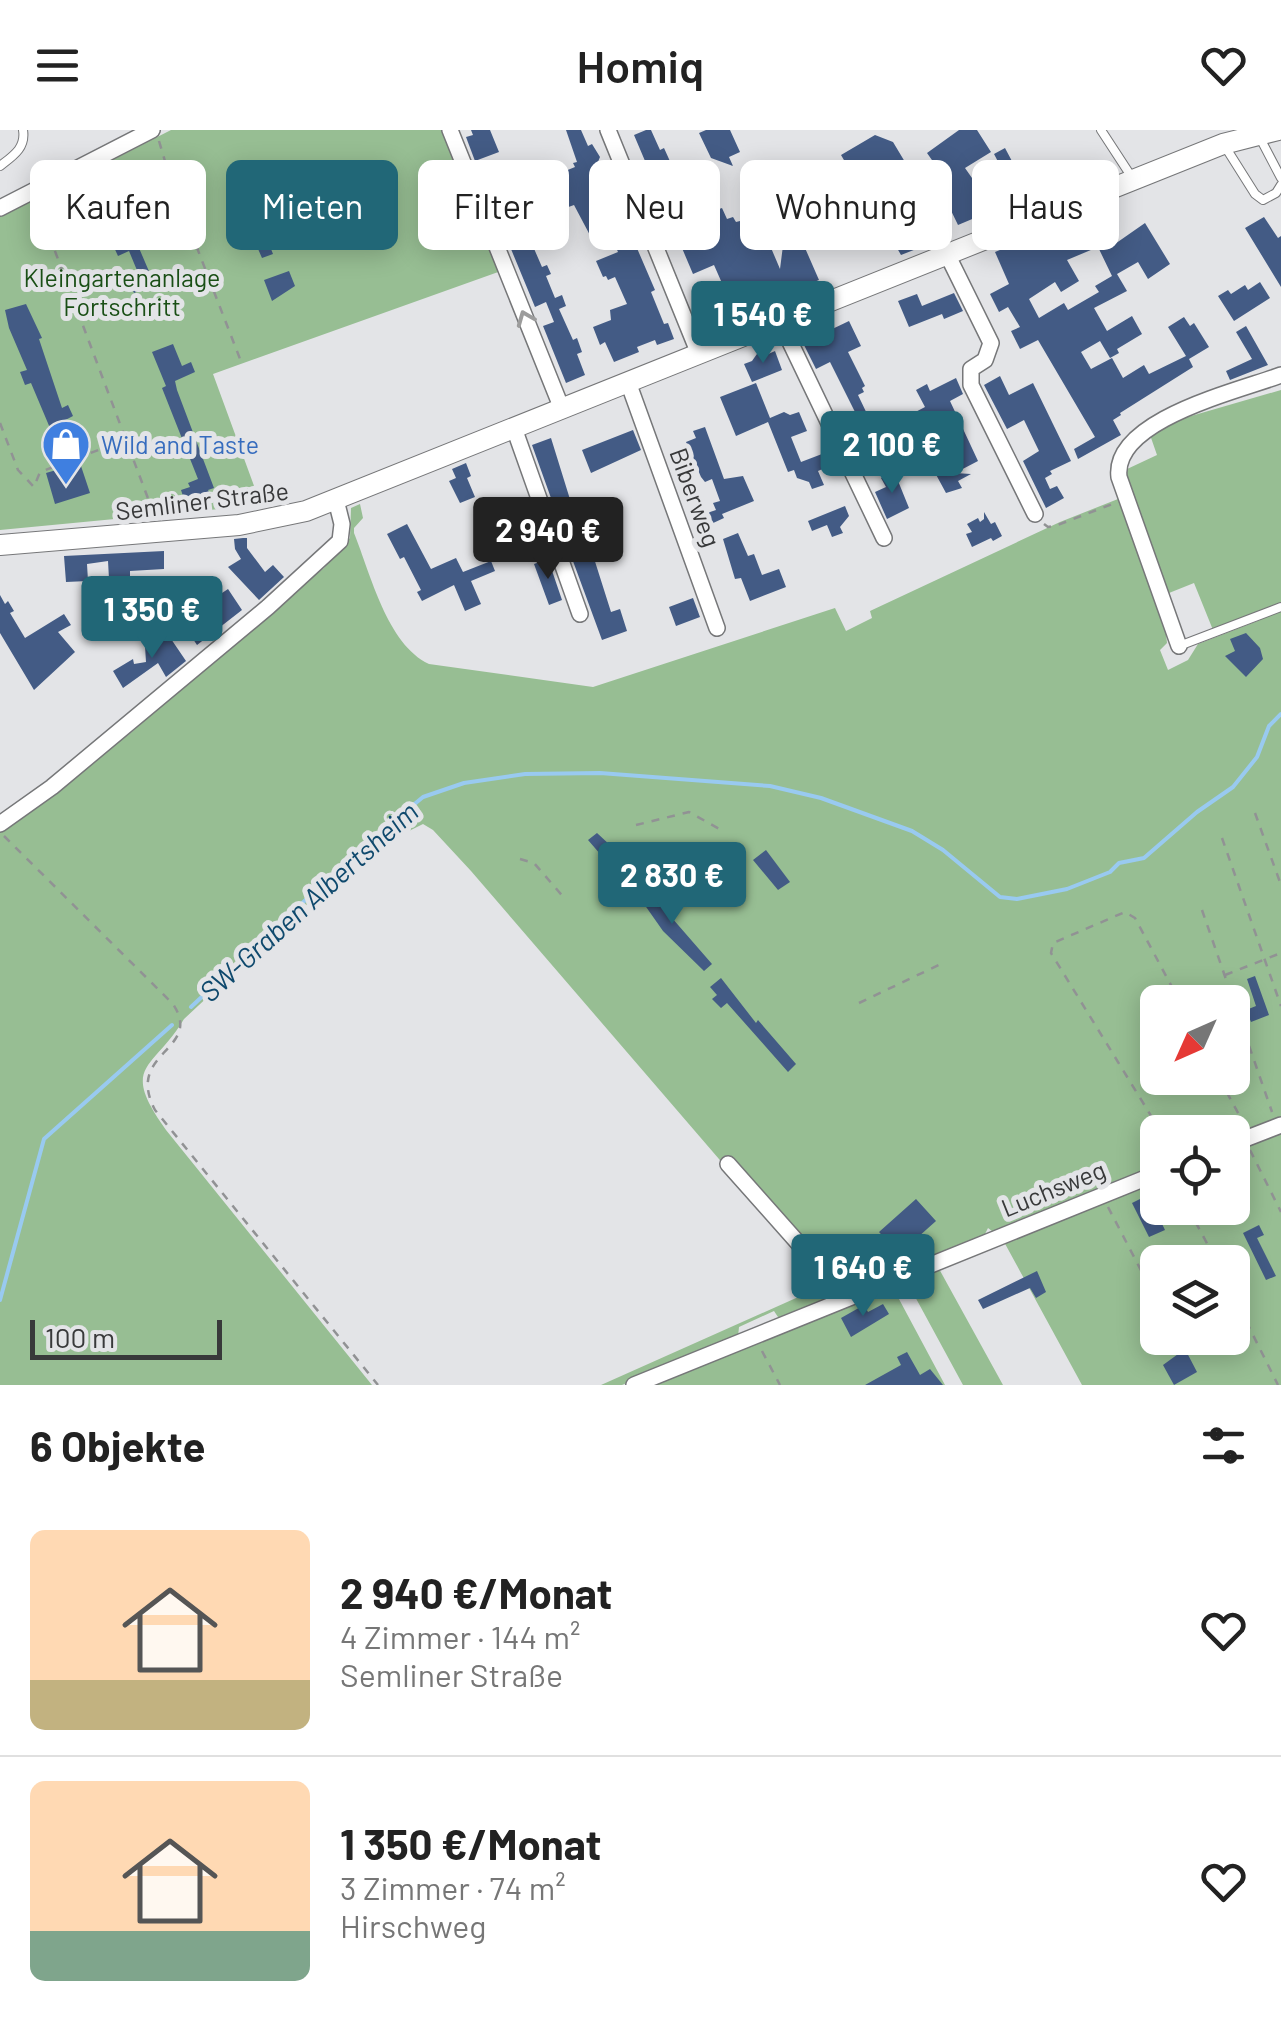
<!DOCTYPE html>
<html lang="de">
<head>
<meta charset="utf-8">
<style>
	body { margin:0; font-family:Barlow,sans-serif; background:#f6f6f6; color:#222; height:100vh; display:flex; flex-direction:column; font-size:38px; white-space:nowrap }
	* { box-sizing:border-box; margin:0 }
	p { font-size:32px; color:#767676 }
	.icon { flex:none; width:55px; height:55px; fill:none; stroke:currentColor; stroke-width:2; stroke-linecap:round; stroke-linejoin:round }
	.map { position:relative; height:1255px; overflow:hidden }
	.side { display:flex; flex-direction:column; background:#fff; flex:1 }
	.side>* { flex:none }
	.top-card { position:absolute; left:30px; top:30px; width:1222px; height:90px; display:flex; gap:20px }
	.needle { width:65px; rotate:225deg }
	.fabs { position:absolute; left:1140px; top:855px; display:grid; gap:20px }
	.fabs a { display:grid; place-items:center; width:110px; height:110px; border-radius:15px; background:#fff; box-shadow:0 5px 25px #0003; font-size:50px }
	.scale { position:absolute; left:30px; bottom:25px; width:192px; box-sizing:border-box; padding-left:10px; border:5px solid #38393a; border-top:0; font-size:28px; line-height:35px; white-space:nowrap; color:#38393a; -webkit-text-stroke:8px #e3e4e7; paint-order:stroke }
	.price { position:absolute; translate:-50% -85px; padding:0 22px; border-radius:10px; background:#216777; color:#fff; font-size:32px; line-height:65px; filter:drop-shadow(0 2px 5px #0008) }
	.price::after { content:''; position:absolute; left:50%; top:60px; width:30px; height:22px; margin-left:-15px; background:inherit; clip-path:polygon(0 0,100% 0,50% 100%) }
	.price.current { background:#222; color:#fff }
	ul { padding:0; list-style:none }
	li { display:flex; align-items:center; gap:30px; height:250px; padding:0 30px }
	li+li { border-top:2px solid #e0e0e0 }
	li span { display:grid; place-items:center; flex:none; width:280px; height:200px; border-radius:15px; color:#555 }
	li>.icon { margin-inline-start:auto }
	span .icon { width:120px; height:120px; fill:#fffc; stroke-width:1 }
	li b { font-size:42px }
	h2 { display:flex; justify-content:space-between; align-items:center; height:120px; padding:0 30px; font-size:42px }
	.tag { padding:0 35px; border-radius:15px; background:#fff; box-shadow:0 5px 25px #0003; font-size:35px; line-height:90px }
	.tag.current { background:#216777; color:#fff }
	header { display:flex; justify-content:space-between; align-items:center; height:130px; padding:0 30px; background:#fff; font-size:45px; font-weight:600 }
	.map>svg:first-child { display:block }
</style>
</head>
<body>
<header><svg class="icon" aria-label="menu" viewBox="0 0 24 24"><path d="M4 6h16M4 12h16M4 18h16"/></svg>Homiq<svg class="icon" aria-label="heart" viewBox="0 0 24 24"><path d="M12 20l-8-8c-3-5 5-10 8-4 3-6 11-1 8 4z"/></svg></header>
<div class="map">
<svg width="1281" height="1255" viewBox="0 0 1281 1255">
	<rect width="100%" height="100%" fill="#e3e4e7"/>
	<path fill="#97be93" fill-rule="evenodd" d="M171,0h273l57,141 -288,103 48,131 -261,25v-313z
		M1281,260v731l-48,19 -1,-8h-74l-1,38 -161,64 -8,-6 -4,8 -133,56 -126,-126 -254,-295 -38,-41 -10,-6 -64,32 -175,163c-31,52 -65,45 -18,111l206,255h-372v-553l133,-101 140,-123 51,-40 26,-30 1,-30 9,-4 3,14 -9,10v5c17,42 33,111 75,131l164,23 242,-79 11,23 26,-13 -2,-7 190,-89 58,-23 48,135 1,9 -7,7 8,20 20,-10 10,-16 62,-24 3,-10 -50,20 -19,-47 -30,12 -33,-96 -6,-29 32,-15 -8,-23 18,-9zM1158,872h74v76h-74z
		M1281,998v257h-199l-79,-145 154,-62 1,30h74l1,-60zM1158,1132h74v76h-74z
		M938,1137l65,118h-40l-57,-105z
		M817,1140l19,27 -56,23 -6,-9 -35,16 -1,10 -116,48h-21l213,-95 5,-9z
		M892,1156l53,99h-300z"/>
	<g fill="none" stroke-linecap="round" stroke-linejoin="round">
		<path stroke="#99caf0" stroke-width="4" d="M191,877l168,-157 64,-53 41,-14 61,-9 75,-1 170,13 51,12 91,33 31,19 57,47 17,2 50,-10 43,-17 9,-9 25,-5 53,-46 36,-25 24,-30 12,-31 12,-12
			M0,1170l44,-161 128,-114"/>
	</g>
	<path fill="#435b85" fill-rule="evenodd" d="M471,0h19l9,22 -24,9 -9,-24 7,-2z
		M566,0h15l7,16 4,-2 8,13 -7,17 19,2 -4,6 6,15 10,2 1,3 -14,6 9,20 7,-3 28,65 -4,2 13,32 4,-1 6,16 -17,6 -2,-5 -18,7 2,5 -25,10 -9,-20 -5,3 -7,-18 18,-7 -1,-10 17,-6 -12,-27 -7,3 -2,-4 -3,1 -7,-16 22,-9 -9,-20 -17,7 -18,-34 -11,4 -10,-33 22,-9 -2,-4 4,-1z
		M646,0h5l9,20 4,-2 14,31 -5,2 8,19 18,-8 5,10 -19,8 13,31 18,-7 -5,-22 11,-4 5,11 6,-2 3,5 4,-1 4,10 5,-2 2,5 12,-5 17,40 5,-39 10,-5 24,55 -106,43 -7,-17 10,-4 -3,-7 12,-5 -11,-25 -21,9 -59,-139z
		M706,0h24l10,22 -11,5 4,9 -22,-8 -12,-25z
		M959,0h18l14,22 -26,16 14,20 27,-11 -12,-23 11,-6 16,30 23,-10 7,18 -93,39 -16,-33 9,-5 -24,-34z
		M875,5l18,7 18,30 -46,28 6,10 -17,10 -9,-17 12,-6 -15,-26 6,-4 -7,-12z
		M804,33l6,12 10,-5 8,16 -29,15 -11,-30z
		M502,41l9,22 5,-2 4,10 -5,3 15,41 2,-1 10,23 5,-2 4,9 -5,2 9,22 7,-3 4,11 -7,3 14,31 4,-2 5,14 -5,2 8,21 -19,8 -23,-57 11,-4 -8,-20 -11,5 -53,-128z
		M261,60l15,31 -14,5 11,28 -11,4 -7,-16 -4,1 -12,-32 17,-6 -5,-12z
		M918,85l11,29 -28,11 -15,-26z
		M1264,87l14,21 3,-2v51l-36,-59z
		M1145,93l25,41 -22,15 -10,-17 -21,12 10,17 -33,17 13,23 25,-15 10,18 -25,15 2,4 -9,5 -10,-17 -19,11 10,17 21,-11 11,20 21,-13 5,9 37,-18 -18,-29 16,-10 6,9 4,-3 15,24 -20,12 4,8 -73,46 1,2 -8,5 8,15 -43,24 -4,-10 21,-12 -57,-97 -18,9 -9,-18 9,-4 -12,-20 -9,5 -9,-18 19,-10 -14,-32 24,-10 4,7 30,-12 2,5 32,-13 2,5 11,-7 12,19zM1098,117l14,29 -17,10 4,6 -31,18 -4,-7 -25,15 -10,-19 26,-17 6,10 18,-11 -12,-21z
		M133,104l18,42 10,-4 3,8 -30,13 -4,-9 11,-4 -12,-29 -11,5 -6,-13z
		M289,141l6,15 -23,15 -8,-21z
		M1260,152l10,16 -36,23 -16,-25 10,-6 3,4 14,-9 3,5z
		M954,163l9,18 -19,8 -2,-5 -33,13 -11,-26 19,-7 5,12z
		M26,174l16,34 -3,1 23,69 6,-3 5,11 -23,12 -19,-45 -6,2 -5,-13 7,-2 -18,-42 -4,-18z
		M849,191l12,25 -13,6 17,34 -3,2 2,4 -6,3 11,23 -5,3 17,36 -19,8 -22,-46 15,-7 -25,-50 -14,7 -13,-26z
		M1246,196l22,39 -38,15 -4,-9 26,-12 -16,-27z
		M173,214l9,22 9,-4 4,10 -20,9 2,9 37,98 -6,2 2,4 -16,6 -1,-3 -9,2 -3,-9 9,-3 -2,-4 10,-4 -36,-91 4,-2 -14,-34z
		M759,221l7,4 9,-4 7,19 -30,12 -8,-18 8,-3z
		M1000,246l9,19 24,-12 38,78 -21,10 2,3 -7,4 5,11 7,-3 7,12 -18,10 -23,-47 16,-10 -15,-31 -17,9 -23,-44z
		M956,248l7,16 -13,7 28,60 -23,12 16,1 -13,7 4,7 -16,5 -19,-35 -6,3 -7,-15 6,-3 -14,-26 19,-10 -9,-17 11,-6 3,7z
		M756,253l14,35 14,-6 6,3 9,-3 8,19 -16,6 10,25 21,-8 5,13 -9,4 6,14 -12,4 -3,-7 -12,-4 -3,-8 -6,2 -20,-50 -32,14 -16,-39z
		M705,297l19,52 19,-3 11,25 -32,13 2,4 -13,6 -4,-11 9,-3 -3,-7 7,-2 -8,-22 -7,3 -4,-5 -15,-35 10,-4 -3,-7z
		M633,300l8,20 -50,23 -9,-23z
		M551,308l22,71 32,-1 1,2 -45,16 -29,-81z
		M80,333l10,30 -35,11 -9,-31z
		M466,333l5,13 -4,2 8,19 -15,6 -11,-22 7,-3 -4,-9z
		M894,341l15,37 -22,11 -12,-27 11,-5 -5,-9z
		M503,367l25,4 12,38 -14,5 -2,-4 -6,3z
		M845,376l4,10 -9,11 3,6 -11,4 -5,-12 -15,6 -4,-10z
		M984,382l7,12 4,-2 7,14 -9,5 -2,-3 -19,9 -6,-13 6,-2 -5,-8 11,-6 2,4 4,-3z
		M407,394l24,45 25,-11 7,14 28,-11 4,10 -24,10 10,23 -16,7 -11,-26 -32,16 -5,-9 4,-2 -17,-33 -4,2 -13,-25z
		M738,403l10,23 6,-2 8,21 17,-6 7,18 -36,14 -9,-23 -6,1 -12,-40z
		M243,408h4v10l18,24 8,-7 11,12 -25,23 -31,-33 13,-8 -6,-10 -1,-10z
		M583,418l3,6 6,-2 19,60 9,-3 7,22 -25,9 -32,-87z
		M164,421v18l-34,2v6l-21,2 -1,-18 -21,3 1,17 -22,1 -2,-26z
		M548,429l14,41 -13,5 -15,-41z
		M228,459l14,21 -45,35 -10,-15 27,-24 -4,-5z
		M0,465l5,9 3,-3 6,10 -4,2 15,25 39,-24 7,11 -13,7 17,20 -41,38 -34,-57z
		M693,468l7,19 -24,9 -7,-19z
		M167,503l19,28 -20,16 -8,-14 -35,25 -10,-17 20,-12 1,5 12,-2 -1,-16z
		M1246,503l14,15 3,11 -17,18 -21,-21 10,-5 -5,-12z
		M597,703l27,25 -4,4 14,17 -7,6 -39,-45z
		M766,720l24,32 -12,8 -25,-30z
		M651,752l7,8 -6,5 60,69 -8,7 -41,-40 -26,-37z
		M1255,846l14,39 -18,7 -5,-12 10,-4 -9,-27z
		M721,848l35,45 2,-3 38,44 -8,8 -61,-69 -6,5 -9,-9 5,-4 -7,-8z
		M1148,1065l17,35 -16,7 -17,-34z
		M916,1069l20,22 -37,33 -20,-22z
		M1259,1095l5,10 -7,3 19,38 -10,4 -23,-47z
		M1037,1141l9,21 -10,6 -6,-10 -47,21 -5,-9z
		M883,1174l6,10 -38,23 -10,-19 23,-13 4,7z
		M1185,1219l12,23 -23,13 -11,-20z
		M907,1222l13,23 10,-6 13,16h-78l36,-20 -4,-8z"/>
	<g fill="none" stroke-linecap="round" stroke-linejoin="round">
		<g stroke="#767779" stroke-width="10">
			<path id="service" d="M1101,0l30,46
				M1260,8l21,40
				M1226,18l29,46 8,6 13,-7 5,-8
				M0,36c13,-10 26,-18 23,-36
				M1179,516l102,-39"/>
		</g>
		<g stroke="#767779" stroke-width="18">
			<path id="minor" d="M450,0l112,279
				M608,0l91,224
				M0,78l152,-78
				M947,124l44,89 -6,17 -14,9v16l64,129
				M780,191l104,217
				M628,252l89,246
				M514,298l66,186
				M1179,516l-60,-169c-7,-57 119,-86 162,-102
				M0,694l52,-37 216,-180 72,-66 2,-17 -6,-24
				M1232,1014l49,-19
				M728,1034l119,134
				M634,1255l524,-212"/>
		</g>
		<g stroke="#767779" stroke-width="22">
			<path id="tertiary" d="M0,415l239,-20 67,-14 917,-367 55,-14"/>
		</g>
		<path stroke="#919294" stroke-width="2.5" stroke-dasharray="8 8" stroke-linecap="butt" d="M159,11l11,37 72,186
			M38,76l117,311
			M0,293l18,47 16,17 6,-15 85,-32
			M1044,394l4,3 7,-1 60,-23
			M1255,683l26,72
			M636,695l53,-13 34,19
			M4,706l169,168c31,47 -49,47 -18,106l223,275
			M1222,708l59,168
			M520,729l14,4 32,37
			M1202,780l70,202
			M1225,845l56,-22
			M859,873l86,-41
			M1219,948l24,44
			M1161,1002l-110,-179 2,-10 72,-31 10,6 45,84
			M1250,1020l31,62
			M1108,1077l50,96
			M1188,1078l29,54
			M1232,1163l46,92
			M1175,1208l5,8
			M762,1221l18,34"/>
		<use href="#service" stroke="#fff" stroke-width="8"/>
		<use href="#minor" stroke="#fff" stroke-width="15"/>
		<use href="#tertiary" stroke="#fff" stroke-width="20"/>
	</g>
	<defs><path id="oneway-chevron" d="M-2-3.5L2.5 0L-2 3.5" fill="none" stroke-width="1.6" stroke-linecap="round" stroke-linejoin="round" transform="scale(2.5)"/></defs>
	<use stroke="#9c9c9c" href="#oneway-chevron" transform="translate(525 188) rotate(-112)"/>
	<defs>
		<g id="shop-pin" transform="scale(2.5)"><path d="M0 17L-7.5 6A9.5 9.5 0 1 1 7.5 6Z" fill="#3f7fe0" stroke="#e3e4e7"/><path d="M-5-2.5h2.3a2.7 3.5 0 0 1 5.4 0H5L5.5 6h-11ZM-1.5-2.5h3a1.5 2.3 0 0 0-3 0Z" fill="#fff"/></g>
	</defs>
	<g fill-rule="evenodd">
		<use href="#shop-pin" x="66" y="314"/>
	</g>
	<g text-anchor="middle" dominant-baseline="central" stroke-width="10" stroke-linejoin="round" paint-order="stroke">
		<g font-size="25" fill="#1a4f16" stroke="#e3e4e7">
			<text x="122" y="147">Kleingartenanlage<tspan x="122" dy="29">Fortschritt</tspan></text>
		</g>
		<g font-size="25" fill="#366cbe" stroke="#e3e4e7" text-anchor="start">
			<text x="101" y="314">Wild and Taste</text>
		</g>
		<g font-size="25" fill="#38393a" stroke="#e3e4e7">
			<text transform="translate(696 367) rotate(70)">Biberweg</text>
			<text transform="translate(202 370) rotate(-7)">Semliner Straße</text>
			<text transform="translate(1053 1058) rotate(-22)">Luchsweg</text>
		</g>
		<g font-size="28" font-style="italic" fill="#0f496d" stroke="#e3e4e7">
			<text transform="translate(308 771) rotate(-42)">SW-Graben Albertsheim</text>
		</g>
	</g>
</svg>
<div class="fabs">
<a><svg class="needle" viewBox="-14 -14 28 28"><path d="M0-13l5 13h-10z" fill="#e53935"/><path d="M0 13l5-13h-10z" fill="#767676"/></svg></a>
<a><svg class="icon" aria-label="locate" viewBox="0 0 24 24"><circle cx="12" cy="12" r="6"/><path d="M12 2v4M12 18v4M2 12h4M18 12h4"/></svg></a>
<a><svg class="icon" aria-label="layers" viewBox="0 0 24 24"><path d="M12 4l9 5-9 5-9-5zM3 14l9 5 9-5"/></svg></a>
</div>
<div class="scale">100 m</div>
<b class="price" style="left:763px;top:236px">1 540 €</b>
<b class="price" style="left:892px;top:366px">2 100 €</b>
<b class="price current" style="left:548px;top:452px">2 940 €</b>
<b class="price" style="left:152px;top:531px">1 350 €</b>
<b class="price" style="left:672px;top:797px">2 830 €</b>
<b class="price" style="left:863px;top:1189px">1 640 €</b>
<div class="top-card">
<a class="tag">Kaufen</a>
<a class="tag current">Mieten</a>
<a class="tag">Filter</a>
<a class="tag">Neu</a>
<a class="tag">Wohnung</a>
<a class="tag">Haus</a>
</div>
</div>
<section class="side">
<h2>6 Objekte<svg class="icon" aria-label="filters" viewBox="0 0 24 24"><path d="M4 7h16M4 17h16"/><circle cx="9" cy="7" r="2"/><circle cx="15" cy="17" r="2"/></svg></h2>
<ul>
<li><span style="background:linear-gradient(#ffd9b3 75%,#c2b280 0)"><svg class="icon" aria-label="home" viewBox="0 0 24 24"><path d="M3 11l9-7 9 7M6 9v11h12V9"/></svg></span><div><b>2 940 €/Monat</b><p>4 Zimmer · 144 m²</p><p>Semliner Straße</p></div><svg class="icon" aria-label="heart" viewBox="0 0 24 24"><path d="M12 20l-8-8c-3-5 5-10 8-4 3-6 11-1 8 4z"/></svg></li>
<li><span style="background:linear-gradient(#ffd9b3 75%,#7fa58c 0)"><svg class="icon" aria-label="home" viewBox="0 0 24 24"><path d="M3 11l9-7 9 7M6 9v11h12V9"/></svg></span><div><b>1 350 €/Monat</b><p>3 Zimmer · 74 m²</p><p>Hirschweg</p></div><svg class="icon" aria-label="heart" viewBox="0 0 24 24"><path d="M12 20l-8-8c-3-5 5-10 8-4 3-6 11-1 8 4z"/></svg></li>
</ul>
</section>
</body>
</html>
